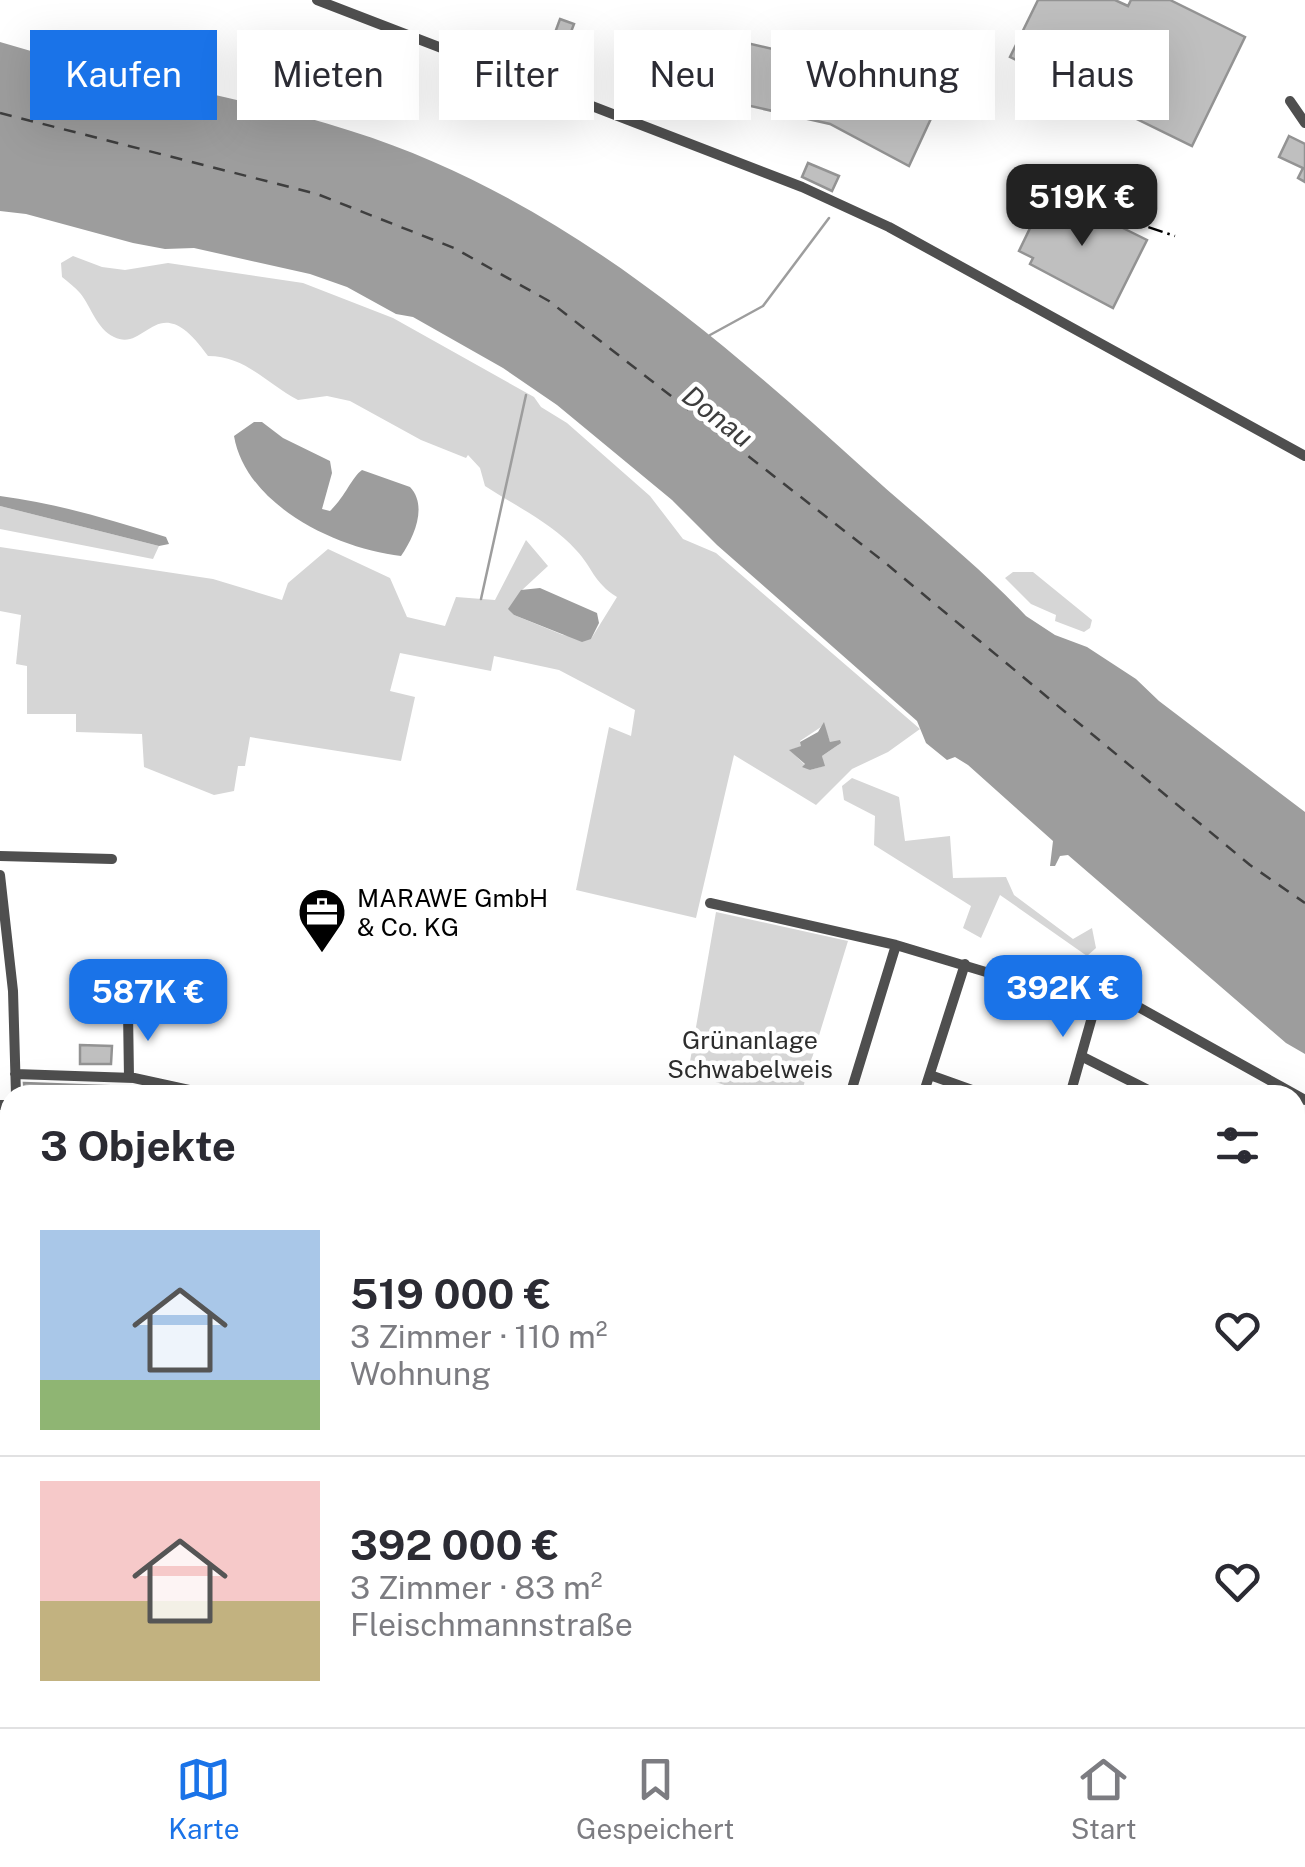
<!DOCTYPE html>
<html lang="de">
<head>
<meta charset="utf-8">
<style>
	body { margin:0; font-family:"Public Sans",sans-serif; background:#f2f2f3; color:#2b2b33; height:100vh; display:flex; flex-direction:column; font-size:38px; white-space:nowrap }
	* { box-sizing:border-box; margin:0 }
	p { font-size:32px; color:#7c7c81 }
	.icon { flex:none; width:55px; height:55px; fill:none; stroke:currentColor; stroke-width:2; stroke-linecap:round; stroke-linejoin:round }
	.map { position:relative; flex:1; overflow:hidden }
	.drawer { position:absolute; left:0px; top:1085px; width:1305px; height:642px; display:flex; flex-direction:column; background:#fff; border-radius:30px 30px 0 0; box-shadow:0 10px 40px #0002 }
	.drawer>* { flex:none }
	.guide { position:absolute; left:30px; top:30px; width:1245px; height:90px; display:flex; gap:20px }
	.price { position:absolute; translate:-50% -85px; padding:0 22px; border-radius:20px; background:#1a73e8; color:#fff; font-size:32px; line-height:65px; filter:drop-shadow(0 2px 5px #0008) }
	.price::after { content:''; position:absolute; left:50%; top:60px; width:30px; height:22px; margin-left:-15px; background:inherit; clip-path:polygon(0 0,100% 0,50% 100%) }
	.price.active { background:#222; color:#fff }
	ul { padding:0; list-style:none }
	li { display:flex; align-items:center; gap:30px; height:250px; padding:0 40px }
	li+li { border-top:2px solid #e1e1e2 }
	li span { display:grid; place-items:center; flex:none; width:280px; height:200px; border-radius:0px; color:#555 }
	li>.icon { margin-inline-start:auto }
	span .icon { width:120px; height:120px; fill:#fffc; stroke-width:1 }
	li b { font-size:42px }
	h2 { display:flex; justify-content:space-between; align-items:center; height:120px; padding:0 40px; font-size:42px }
	.tag { padding:0 35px; border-radius:0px; background:#fff; box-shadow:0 10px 40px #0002; font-size:35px; line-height:90px }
	.tag.active { background:#1a73e8; color:#fff }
	.tab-bar { display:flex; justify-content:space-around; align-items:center; height:140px; border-top:2px solid #e1e1e2; background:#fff; font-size:28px; color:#7c7c81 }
	.tab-bar a { display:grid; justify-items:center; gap:5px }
	.tab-bar .active { color:#1a73e8 }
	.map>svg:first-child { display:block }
</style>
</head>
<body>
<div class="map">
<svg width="1305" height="1727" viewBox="0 0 1305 1727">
	<rect width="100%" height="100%" fill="#fff"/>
	<path fill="#d6d6d6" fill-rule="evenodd" d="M73,256l29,11 23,3 43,-7 135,20 90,35 141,79 7,10 26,16 83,73 33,43 33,14 204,176 -32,23 -36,17 -36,36 -82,-50 -38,163 -120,-28 33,-163 22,9 4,-26 -76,-40 -65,-14 -3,15 -91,-18 -10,38 25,6 -14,64 -151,-24 -5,29h-7l-4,25 -20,4 -70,-28 -2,-33 -66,-2v-18h-49v-48l-11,-2 5,-49 -21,-4v-64l213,32 69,21 6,-17 40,-34 62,29 17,39 38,9 11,-29 39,3 31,-60 22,26 -27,25 -12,18 5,6 49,20 28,4 26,-42c-24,-15 -24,-29 -41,-47 -24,-27 -61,-44 -91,-64l-5,-18 -12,-13 -2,3 -45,-18 -71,-39 -23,-5 -29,4c-31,-16 -52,-44 -90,-44 -51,-72 -61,-2 -94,-19 -18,-9 -22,-29 -34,-44 -5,-6 -12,-11 -18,-16l-1,-14zM824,725l6,17 8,3 -16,11 2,10 -14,4 -20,-20 12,-4 -2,-5z
		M0,506l159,40 -6,13 -153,-30z
		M1013,572h20l59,48 -2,8 -6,4 -29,-11 1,-6 -25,-11 -26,-26z
		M852,778l47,19 6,44 45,-5 3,42 53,-1 8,18 59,44 19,-11 4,20 -9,8 -87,-61 -19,43 -18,-10 8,-22 -97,-61 1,-29 -31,-16 -2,-14z
		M716,912l132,29 -47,153 -27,-8 -5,9h-14l-67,-22z
		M1305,1667v60h-220l3,-9h207v-45z
		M787,1718h220l17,6 3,-6h26l24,9h-289z"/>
	<path fill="#9d9d9d" d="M0,42c116,36 236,52 351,89 201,63 361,200 513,338 54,49 112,94 162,147l29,19 32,12 49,32 23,22 146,111v242l-19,-11 -218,-188 -8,1 -5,10h-5l3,-25 -85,-76 -13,-8 -8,3 -21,-17 -9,-22 -200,-176 -45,-45 -115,-95 -54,-37 -90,-51 -17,-3 -49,-27 -37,-13 -116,-26 -29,1 -32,-6 -107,-29 -26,-3z
		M254,422h8l21,16 47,23 2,12 -10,36 8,2c15,-14 22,-34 32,-41l48,17c18,19 4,50 -9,69 -63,-7 -155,-50 -167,-120z
		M0,496c56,7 112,24 166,41l3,7 -10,2 -159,-40z
		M540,588l57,25 2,10 -8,16 -9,3 -68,-27 -6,-6 13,-19z
		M824,722l6,20 10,-2 1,3 -19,13 3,10 -15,4 -8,-3 3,-3 -16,-14 12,-4 -1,-4 18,-10z"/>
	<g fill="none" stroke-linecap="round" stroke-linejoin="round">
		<path stroke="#9d9d9d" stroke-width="2.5" d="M710,335l53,-29 66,-88
			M481,599l45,-204"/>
		<path stroke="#3e3e3e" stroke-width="2.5" stroke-dasharray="12 10" stroke-linecap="butt" d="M0,113l317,81 137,54 95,53 334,260 367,304 55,38"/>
	</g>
	<path fill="#bfbfbf" stroke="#939393" stroke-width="2.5" d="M1038,0h77l13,6 3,-6h39l75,37 -53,109 -182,-89z
		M560,19l14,5 -16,42 -6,-2 -4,10 -17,-6 5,-11 9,3z
		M738,41l95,22 -6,25 19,4 9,-19 79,39 -25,54 -79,-42 -106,-24z
		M1289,136l16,8v38l-7,-4 5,-10 -24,-11z
		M808,163l31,13 -7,15 -30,-14z
		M1048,191l99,49 -34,68 -83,-44 3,-6 -14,-7z
		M80,1045l32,1 -1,18h-31z
		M24,1083l106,4v2h-13v6h-92z"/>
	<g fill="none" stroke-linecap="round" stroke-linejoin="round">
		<g stroke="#dbdbdb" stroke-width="18">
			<path id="major" d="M10,1160l-6,13 6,14
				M1295,1458l10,2"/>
		</g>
		<path stroke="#4f4f4f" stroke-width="10" d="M317,0l485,187 87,40 416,229
			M1290,101l15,22
			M0,856l112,3
			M0,875l13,116 3,104
			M710,903l186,42 140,42 62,9 19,-1 188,105
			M128,1011l1,67
			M1081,1056l77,39
			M15,1074l119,4 78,17
			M930,1075l56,20
			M776,1095h10
			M850,1095l46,-150
			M923,1095l42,-131
			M1070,1095l28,-99
			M0,1105h10
			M1295,1163l10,5
			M1295,1264l10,1
			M0,1336l10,-1
			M1295,1348l10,-2
			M1295,1478l10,3
			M1295,1596l10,-11
			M1295,1638l10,11"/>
		<use href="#major" stroke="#000" stroke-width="12"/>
		<path stroke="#000" stroke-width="2.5" stroke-dasharray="15 5 2.5 5" stroke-linecap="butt" d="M1047,185l53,26 75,25"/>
	</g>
	<defs>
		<g id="office-pin" transform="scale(2.5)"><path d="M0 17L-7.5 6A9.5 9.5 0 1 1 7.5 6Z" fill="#000" stroke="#fff"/><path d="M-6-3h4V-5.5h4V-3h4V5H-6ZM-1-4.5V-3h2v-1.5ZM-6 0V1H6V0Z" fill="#fff"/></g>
	</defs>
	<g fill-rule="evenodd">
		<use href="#office-pin" x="322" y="912"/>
	</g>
	<g text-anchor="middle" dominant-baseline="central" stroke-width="9" stroke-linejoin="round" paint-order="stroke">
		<g font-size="25" fill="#000" stroke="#fff" text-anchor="start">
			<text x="357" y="898">MARAWE GmbH<tspan x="357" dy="29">&amp; Co. KG</tspan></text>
		</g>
		<g font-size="25" fill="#2d2d2d" stroke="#fff">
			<text x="750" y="1040">Grünanlage<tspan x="750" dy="29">Schwabelweis</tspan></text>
		</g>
		<g font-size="28" font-style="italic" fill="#3e3e3e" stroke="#fff">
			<text transform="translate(718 416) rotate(38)">Donau</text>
		</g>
	</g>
</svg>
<b class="price active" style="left:1082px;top:249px">519K €</b>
<b class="price" style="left:1063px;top:1040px">392K €</b>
<b class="price" style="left:148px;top:1044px">587K €</b>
<div class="guide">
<a class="tag active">Kaufen</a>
<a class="tag">Mieten</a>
<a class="tag">Filter</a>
<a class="tag">Neu</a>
<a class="tag">Wohnung</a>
<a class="tag">Haus</a>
</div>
<section class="drawer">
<h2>3 Objekte<svg class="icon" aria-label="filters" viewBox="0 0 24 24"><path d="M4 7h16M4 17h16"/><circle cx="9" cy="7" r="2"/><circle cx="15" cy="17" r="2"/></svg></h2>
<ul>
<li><span style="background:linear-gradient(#a9c7e8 75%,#8fb573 0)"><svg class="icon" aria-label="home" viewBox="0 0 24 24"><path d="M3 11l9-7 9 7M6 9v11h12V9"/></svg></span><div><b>519 000 €</b><p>3 Zimmer · 110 m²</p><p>Wohnung</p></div><svg class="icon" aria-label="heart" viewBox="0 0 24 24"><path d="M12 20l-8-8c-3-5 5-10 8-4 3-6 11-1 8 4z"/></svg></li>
<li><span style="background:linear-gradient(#f6c9c9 60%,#c2b280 0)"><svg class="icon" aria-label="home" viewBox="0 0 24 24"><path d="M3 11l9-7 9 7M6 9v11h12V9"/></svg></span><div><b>392 000 €</b><p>3 Zimmer · 83 m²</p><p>Fleischmannstraße</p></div><svg class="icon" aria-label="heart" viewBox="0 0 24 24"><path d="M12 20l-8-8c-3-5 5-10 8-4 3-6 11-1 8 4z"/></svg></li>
</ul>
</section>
</div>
<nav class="tab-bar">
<a class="active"><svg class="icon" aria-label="map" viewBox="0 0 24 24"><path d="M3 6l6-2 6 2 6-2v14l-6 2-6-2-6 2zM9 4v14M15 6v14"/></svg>Karte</a>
<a><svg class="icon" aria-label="saved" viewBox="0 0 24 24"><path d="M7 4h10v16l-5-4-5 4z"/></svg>Gespeichert</a>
<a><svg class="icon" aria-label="home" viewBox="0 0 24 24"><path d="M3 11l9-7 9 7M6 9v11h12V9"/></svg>Start</a>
</nav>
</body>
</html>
